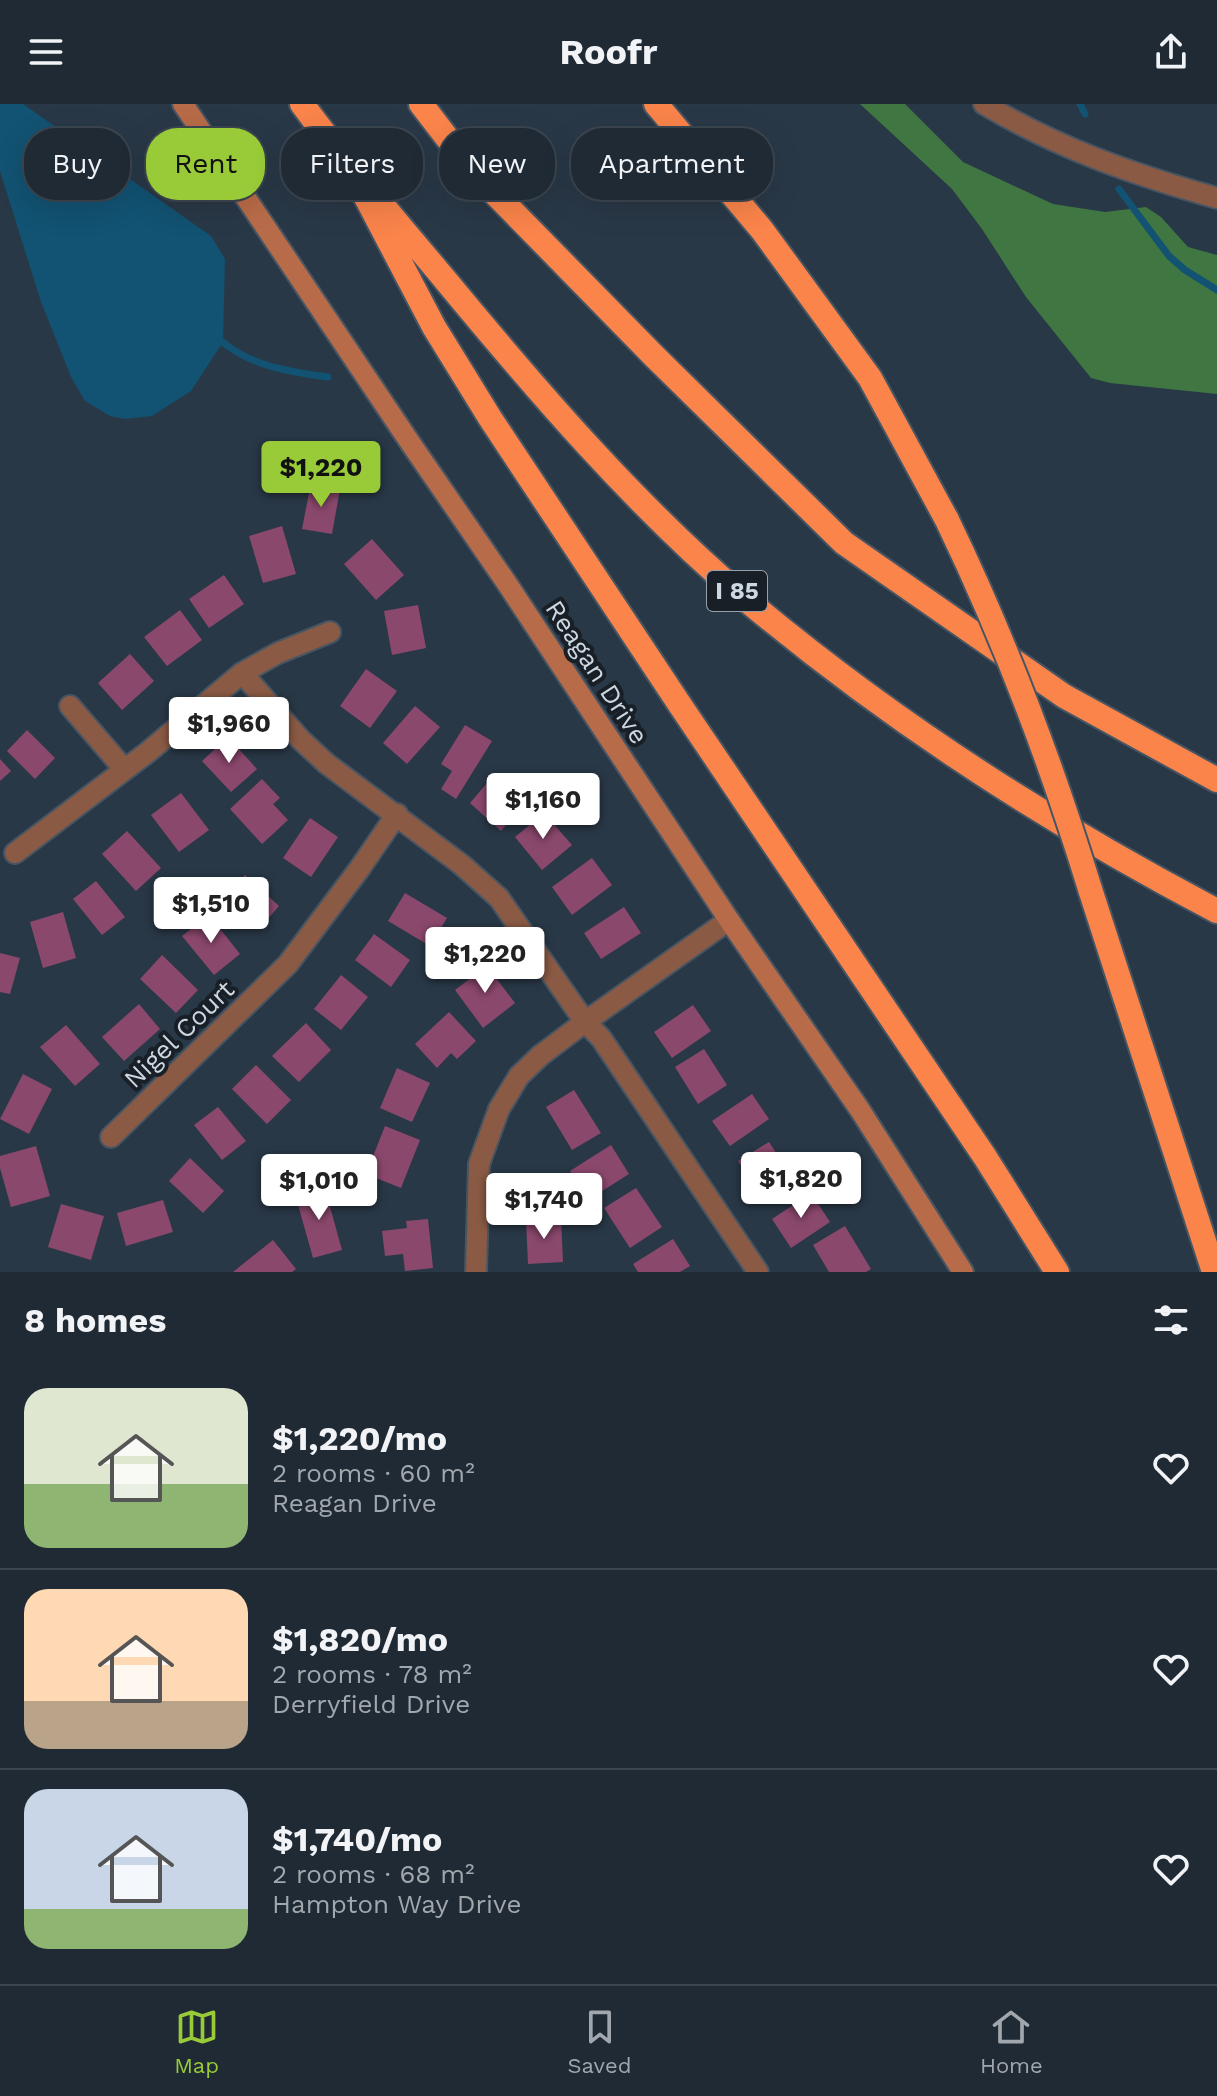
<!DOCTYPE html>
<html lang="en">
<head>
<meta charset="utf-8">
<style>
	body { margin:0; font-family:"Work Sans",sans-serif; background:#2c3641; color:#f1f3f6; height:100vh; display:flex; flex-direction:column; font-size:30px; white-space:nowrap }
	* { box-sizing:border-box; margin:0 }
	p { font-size:26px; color:#a1a7ad }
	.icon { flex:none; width:44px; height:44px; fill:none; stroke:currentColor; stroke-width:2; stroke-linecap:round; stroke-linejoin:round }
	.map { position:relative; height:1168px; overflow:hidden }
	.drawer { display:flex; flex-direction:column; background:#1f2a35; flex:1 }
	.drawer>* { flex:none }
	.banner { position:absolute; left:24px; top:24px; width:800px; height:72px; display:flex; gap:16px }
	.price { position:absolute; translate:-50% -68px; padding:0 18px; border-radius:8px; background:#fff; color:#222; font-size:26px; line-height:52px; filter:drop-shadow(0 2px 4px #0008) }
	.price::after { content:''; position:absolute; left:50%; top:48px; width:24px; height:18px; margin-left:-12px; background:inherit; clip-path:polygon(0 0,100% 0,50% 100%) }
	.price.active { background:#98cb37; color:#111 }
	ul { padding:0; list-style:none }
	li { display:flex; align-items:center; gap:24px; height:200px; padding:0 24px }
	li+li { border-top:2px solid #3c4650 }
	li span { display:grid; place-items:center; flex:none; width:224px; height:160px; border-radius:24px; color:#555 }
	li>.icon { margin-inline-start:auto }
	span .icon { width:96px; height:96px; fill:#fffc; stroke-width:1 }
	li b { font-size:34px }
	h2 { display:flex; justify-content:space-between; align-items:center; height:96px; padding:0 24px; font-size:34px }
	.pill { padding:0 28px; border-radius:32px; background:#1f2a35; box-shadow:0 8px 32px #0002,0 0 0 2px #3c4650; font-size:28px; line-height:72px }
	.pill.active { background:#98cb37; color:#111 }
	header { display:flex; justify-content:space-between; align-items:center; height:104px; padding:0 24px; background:#1f2a35; font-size:36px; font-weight:700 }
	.tab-bar { display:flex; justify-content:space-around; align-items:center; height:112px; border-top:2px solid #3c4650; background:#1f2a35; font-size:22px; color:#a1a7ad }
	.tab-bar a { display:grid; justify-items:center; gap:4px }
	.tab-bar .active { color:#98cb37 }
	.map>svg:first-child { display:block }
</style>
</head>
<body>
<header><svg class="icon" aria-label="menu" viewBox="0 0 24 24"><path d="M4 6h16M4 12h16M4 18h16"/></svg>Roofr<svg class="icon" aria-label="share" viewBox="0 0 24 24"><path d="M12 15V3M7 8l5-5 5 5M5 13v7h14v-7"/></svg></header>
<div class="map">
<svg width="1217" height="1168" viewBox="0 0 1217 1168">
	<rect width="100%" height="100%" fill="#293847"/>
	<path fill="#3f7641" d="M860,0h45l58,58 90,42 52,8 41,-5 15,10 27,30 29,8v139l-107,-11 -19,-5 -65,-81 -44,-68 -30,-40z"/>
	<path fill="#125272" d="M0,0h23l188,132 14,23 -2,83 -32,49 -39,25 -27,3 -15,-3 -25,-15 -14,-24 -30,-75 -41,-131z"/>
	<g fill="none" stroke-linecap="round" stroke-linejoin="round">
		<path stroke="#125272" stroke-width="7" d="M1080,0l5,10
			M1119,85l50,67 16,14 32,20
			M218,234c30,28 72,34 110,39"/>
	</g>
	<path fill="#8b486d" d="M311,379l29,6 -8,45 -30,-5z
		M282,422l14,48 -33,9 -14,-47z
		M372,435l32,36 -28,25 -32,-36z
		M224,471l20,29 -35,24 -20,-29z
		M418,501l8,43 -34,7 -8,-44z
		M180,506l22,30 -35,26 -23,-29z
		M130,550l24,27 -32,29 -24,-27z
		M366,565l31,22 -27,37 -30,-22z
		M415,602l25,21 -33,37 -24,-21z
		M465,621l27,16 -36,58 -15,-10 11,-18 -11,-7z
		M27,626l28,28 -20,21 -28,-28z
		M228,633l29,32 -26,23 -29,-31z
		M0,655l11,12 -11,10z
		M493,672l31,27 -23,28 -31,-28z
		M262,675l18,19 -7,6 15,16 -26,24 -32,-35z
		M181,689l28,37 -30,22 -28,-37z
		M544,709l28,32 -30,25 -27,-33z
		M310,714l28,19 -27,40 -28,-19z
		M127,727l34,37 -25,23 -34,-37z
		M592,754l20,27 -40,30 -20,-28z
		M245,771l34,31 -20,23 -35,-31z
		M96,777l29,36 -23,18 -29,-36z
		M405,789l42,25 -17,28 -42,-25z
		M624,803l17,26 -40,26 -17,-26z
		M63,808l13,46 -33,10 -13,-46z
		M209,811l31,39 -26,21 -32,-39z
		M374,830l36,26 -19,27 -36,-27z
		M0,849l20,5 -10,36 -10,-2z
		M162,851l36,35 -22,23 -36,-34z
		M493,857l9,13 -6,4 19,25 -32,25 -28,-38z
		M341,871l27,22 -27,33 -27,-21z
		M139,900l21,25 -36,32 -22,-24z
		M693,901l18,26 -39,27 -18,-26z
		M449,908l27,29 -19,18 -6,-6 -14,15 -22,-24z
		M306,919l25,27 -32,32 -27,-26z
		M66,921l34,39 -25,22 -35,-39z
		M704,945l23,36 -29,19 -23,-37z
		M256,961l35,35 -24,24 -35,-35z
		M397,964l33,15 -18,39 -32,-14z
		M23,970l29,15 -23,45 -29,-15z
		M574,986l27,43 -29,17 -26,-43z
		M752,990l17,25 -39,27 -18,-25z
		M218,1003l28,34 -24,19 -28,-35z
		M385,1022l35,14 -19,48 -35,-14z
		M769,1038l23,35 -31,20 -23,-36z
		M611,1041l18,29 -41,26 -18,-29z
		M36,1042l14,50 -39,11 -11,-39v-12z
		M190,1054l34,33 -21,22 -34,-32z
		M324,1081l18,65 -29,8 -18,-64z
		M636,1084l26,39 -32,21 -26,-40z
		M811,1089l19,29 -39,26 -19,-29z
		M163,1096l10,32 -47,14 -9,-33z
		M61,1100l43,12 -13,44 -43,-13z
		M561,1114l2,44 -35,2 -2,-44z
		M428,1115l5,49 -28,3 -2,-17 -18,2 -3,-25 25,-3 -1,-7z
		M845,1122l26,43 -5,3h-37l-16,-27z
		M673,1135l17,27 -10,6h-42l-5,-8z
		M273,1136l23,29 -4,3h-59z"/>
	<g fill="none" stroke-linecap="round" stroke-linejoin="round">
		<g stroke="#475563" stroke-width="24">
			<path id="street" d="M984,0c73,44 151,71 233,94
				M242,569l58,66 27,25 135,101 37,33 86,124 16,16 157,234
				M70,602l54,63
				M15,749l133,-101 94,-79 36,-20 52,-21
				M111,1033l177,-173 72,-96 37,-54
				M476,1168l3,-108 20,-55 20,-33 22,-21 44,-33 144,-102"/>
		</g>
		<g stroke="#475563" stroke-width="24">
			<path id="secondary" d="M183,0l226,337 97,141 223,338 131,190 103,162"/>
		</g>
		<g stroke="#475563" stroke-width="28">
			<path id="highway" d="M302,0c45,61 96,119 145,178 91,110 187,222 296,315 145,122 306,226 474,314
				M421,0l50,65 183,187 190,187 220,153 153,84
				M656,0l106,126 108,148 77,142
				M348,59l86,164 56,91 190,287 305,452 72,115
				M1090,785l124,383"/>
		</g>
		<use href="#street" stroke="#8a5a44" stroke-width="20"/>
		<use href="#secondary" stroke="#b86b48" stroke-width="20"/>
		<use href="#highway" stroke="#fa844a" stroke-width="24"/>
		<g stroke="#475563" stroke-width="28" stroke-linecap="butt">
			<path id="highway-bridge" d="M947,416c58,120 104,242 143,369"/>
		</g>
		<use href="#highway-bridge" stroke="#fa844a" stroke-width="24"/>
	</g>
	<g text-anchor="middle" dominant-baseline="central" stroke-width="8" stroke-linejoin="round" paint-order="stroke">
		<rect fill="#181f26" stroke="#97a0a8" stroke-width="2" x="707" y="467" width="60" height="40" rx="6"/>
		<g font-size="24" font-weight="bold" fill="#cdd7e0">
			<text x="737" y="487">I 85</text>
		</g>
		<g font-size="26" fill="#cdd7e0" stroke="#181f26">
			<text transform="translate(597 568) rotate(57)">Reagan Drive</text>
			<text transform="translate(179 930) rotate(-44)">Nigel Court</text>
		</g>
	</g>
</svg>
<b class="price active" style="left:321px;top:405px">$1,220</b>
<b class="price" style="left:229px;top:661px">$1,960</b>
<b class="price" style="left:543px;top:737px">$1,160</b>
<b class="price" style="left:211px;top:841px">$1,510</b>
<b class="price" style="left:485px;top:891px">$1,220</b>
<b class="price" style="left:801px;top:1116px">$1,820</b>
<b class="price" style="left:319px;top:1118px">$1,010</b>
<b class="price" style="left:544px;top:1137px">$1,740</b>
<div class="banner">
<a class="pill">Buy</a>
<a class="pill active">Rent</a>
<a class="pill">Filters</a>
<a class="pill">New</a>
<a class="pill">Apartment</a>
</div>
</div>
<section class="drawer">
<h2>8 homes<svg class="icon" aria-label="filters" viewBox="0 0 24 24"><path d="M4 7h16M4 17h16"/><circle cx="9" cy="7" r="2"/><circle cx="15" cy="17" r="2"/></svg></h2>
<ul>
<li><span style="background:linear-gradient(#dfe7d0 60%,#8fb573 0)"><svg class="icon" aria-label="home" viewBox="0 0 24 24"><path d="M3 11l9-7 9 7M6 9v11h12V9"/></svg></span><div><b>$1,220/mo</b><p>2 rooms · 60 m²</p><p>Reagan Drive</p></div><svg class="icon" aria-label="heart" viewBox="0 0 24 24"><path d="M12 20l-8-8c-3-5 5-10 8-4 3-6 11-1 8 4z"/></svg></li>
<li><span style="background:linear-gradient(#ffd9b3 70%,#b9a48a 0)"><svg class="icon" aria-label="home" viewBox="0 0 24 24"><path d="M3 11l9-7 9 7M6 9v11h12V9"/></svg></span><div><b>$1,820/mo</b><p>2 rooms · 78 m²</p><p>Derryfield Drive</p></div><svg class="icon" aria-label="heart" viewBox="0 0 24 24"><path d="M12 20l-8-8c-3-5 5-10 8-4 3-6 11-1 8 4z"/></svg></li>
<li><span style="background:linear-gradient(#c9d6e8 75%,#8fb573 0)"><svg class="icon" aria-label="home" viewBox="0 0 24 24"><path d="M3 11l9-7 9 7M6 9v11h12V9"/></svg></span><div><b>$1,740/mo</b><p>2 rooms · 68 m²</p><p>Hampton Way Drive</p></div><svg class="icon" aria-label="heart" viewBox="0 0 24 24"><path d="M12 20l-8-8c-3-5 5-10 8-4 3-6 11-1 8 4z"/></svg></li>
</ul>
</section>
<nav class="tab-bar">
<a class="active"><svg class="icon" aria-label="map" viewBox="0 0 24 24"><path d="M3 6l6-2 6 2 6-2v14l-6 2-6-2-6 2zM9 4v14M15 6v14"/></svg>Map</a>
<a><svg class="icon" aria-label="saved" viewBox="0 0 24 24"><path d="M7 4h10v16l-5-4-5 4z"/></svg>Saved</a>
<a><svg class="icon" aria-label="home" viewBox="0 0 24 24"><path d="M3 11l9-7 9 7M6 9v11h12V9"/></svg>Home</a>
</nav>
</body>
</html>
